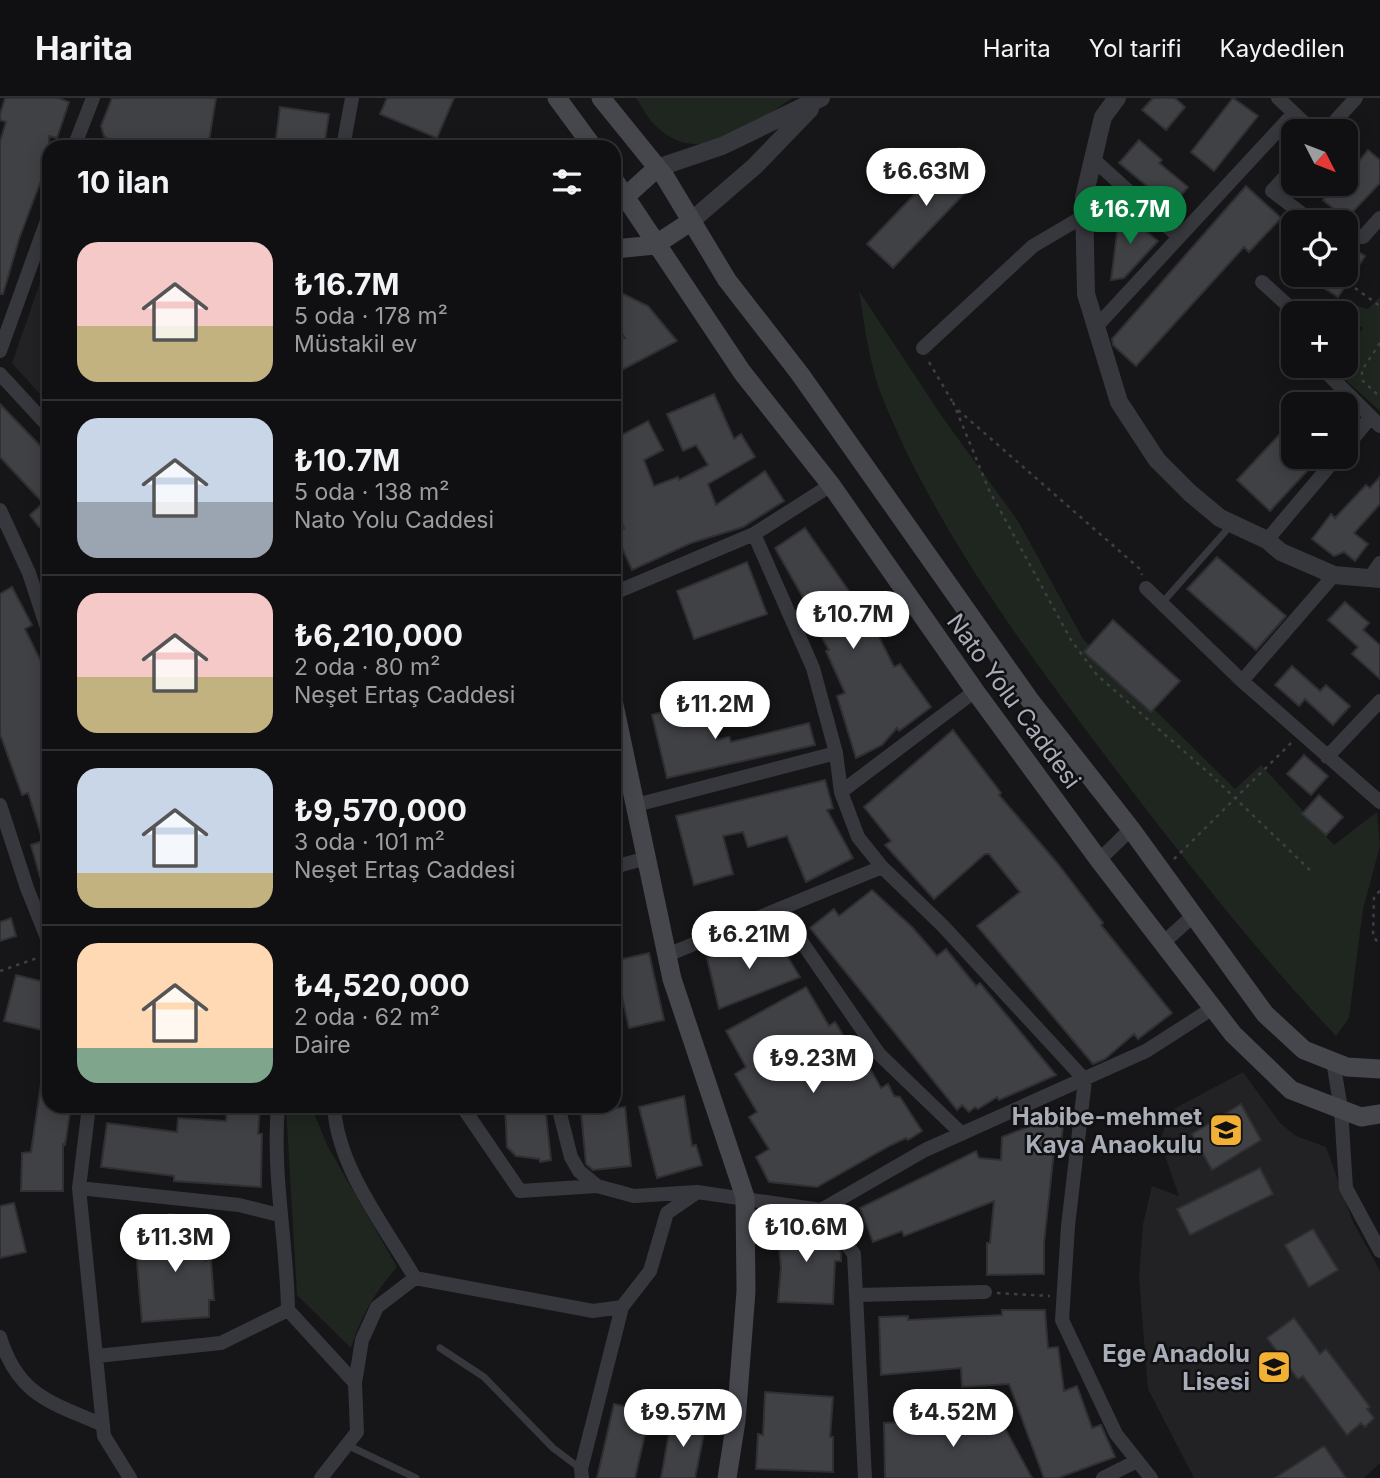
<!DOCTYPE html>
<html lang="tr">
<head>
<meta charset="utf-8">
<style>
	body { margin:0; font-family:Inter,sans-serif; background:#19191b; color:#f1f3f6; height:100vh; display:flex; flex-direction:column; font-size:26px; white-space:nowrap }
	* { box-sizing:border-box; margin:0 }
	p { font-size:23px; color:#9c9d9f }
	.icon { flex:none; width:38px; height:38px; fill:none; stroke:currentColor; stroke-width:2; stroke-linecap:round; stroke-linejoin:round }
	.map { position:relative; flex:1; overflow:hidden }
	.panel { position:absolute; left:42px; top:42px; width:579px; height:973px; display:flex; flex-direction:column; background:#101012; border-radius:21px; box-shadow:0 4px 18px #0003,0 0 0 2px #303032 }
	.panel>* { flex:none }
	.needle { width:46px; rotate:132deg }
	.buttons { position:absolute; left:1281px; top:21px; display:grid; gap:14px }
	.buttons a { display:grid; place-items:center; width:77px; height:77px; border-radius:14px; background:#101012; box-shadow:0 4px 18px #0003,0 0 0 2px #303032; font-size:35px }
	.price { position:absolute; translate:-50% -60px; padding:0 16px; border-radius:24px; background:#fff; color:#222; font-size:23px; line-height:46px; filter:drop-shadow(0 2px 4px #0008) }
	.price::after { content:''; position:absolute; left:50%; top:42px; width:21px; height:16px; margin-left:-10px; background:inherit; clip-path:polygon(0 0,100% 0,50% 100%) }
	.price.on { background:#0b8043; color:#fff }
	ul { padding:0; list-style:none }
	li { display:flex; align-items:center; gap:21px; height:175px; padding:0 35px }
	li+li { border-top:2px solid #303032 }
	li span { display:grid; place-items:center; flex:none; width:196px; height:140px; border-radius:21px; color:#555 }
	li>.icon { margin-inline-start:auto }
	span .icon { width:84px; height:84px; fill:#fffc; stroke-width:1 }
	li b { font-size:30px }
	h2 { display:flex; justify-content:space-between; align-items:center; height:84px; padding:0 35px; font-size:30px }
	header { display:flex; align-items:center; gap:42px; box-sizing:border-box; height:98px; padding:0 35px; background:#101012; border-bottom:2px solid #303032 }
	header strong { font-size:33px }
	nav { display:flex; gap:38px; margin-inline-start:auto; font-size:24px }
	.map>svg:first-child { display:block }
</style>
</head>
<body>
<header>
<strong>Harita</strong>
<nav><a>Harita</a><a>Yol tarifi</a><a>Kaydedilen</a></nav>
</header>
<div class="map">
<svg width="1380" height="1380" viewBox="0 0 1380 1380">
	<rect width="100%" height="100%" fill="#161618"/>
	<path fill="#222225" d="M49,159v147l-37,-41z
		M1243,974l37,51 16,13 30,11 27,75 27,49v192l-16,15h-170l-46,-89 -9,-111 4,-54 9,-38 27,10 -19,-54 10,-31z"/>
	<path fill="#1e261f" d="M636,0h156c-42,29 -96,74 -141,23 -6,-7 -10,-16 -15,-23z
		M859,193l84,127 75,103 65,118 152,150 26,-24 73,80 43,-33 3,34 -17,63 -14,109 -13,18c-82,-87 -153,-178 -226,-274 -84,-111 -171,-228 -225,-358 -15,-35 -20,-75 -26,-113z
		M1380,199v114l-50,-45h16v-19l17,-19 -21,-15 9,-9 17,5z
		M286,1008h25l17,41 69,120c-22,25 -36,49 -46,81l-54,-53z"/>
	<path fill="#404145" stroke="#303034" stroke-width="2" d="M5,0h53l11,4 -12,36 -8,-2v23l-30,80 -16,55h-3v-152l6,-20 -6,-2v-5z
		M112,0h104l-8,49h-84l-8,-3 -12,-8 -3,-10z
		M387,0h67l-17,40 -57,-24z
		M1153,0h22l10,9 -19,23 -24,-20z
		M1233,0l25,18 -44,55 -23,-19z
		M280,9l49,7 -5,33h-49z
		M1139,42l23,20 -3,3 29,24 -20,23 -23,-19 3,-4 -29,-24z
		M959,50l26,24 -92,96 -26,-24z
		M1368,52l12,10v23l-34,36 -23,-19 13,-16h10v-7z
		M1246,88l35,32 -32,34 -5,-5 -108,119 -23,-21 -1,-6z
		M1120,112l38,31 -34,37 -13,2z
		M1346,146l19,12 -27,41 -34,-22h42z
		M621,195l27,13 29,35 -63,33v-37l11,1 -11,-17v-24z
		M714,296l20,45 7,-5 14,23 -47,27 8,21 49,-34 19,30 -41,26 -52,16 -59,27 -17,-38 9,-4 -10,-19v-70l34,-18 15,29 -19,10 10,26 24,-9 1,3 29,-15 -12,-20 -13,6 -16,-37z
		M0,306l49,51v63l-10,9 -9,-12 13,-12 -43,-46z
		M1293,322v37h27l-50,54 -33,-31z
		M1380,379v27l-26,29 14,11 -13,17 -11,-9 -10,4 -22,-17 19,-25 4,4 31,-33 4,3z
		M805,430l69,99 20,40 6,-3 31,43 -32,24 -2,-3 -15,17 -26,13 -19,-62 8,-3 -19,-42 3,-1 -19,-34 3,-1 -38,-67z
		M1217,459l69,59 -30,34 -69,-61z
		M747,464l20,52 -73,25 -17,-48z
		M12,489l20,38 -7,4 24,49v196l-9,3 -9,-32 12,-4 -15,-48 -6,2 -22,-61v-140z
		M1345,504l24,21 -6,7 17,15v34l-28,-25 6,-7 -30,-27z
		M1113,522l67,61 -29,31 -67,-60z
		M1292,568l28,25 6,-6 24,21 -17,19 -28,-26 -6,7 -24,-21z
		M706,601l11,41 12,-3 2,5 78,-19 6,22 -148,33 -15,-63z
		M953,632l48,63 -2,2 59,69 45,59 -2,2 71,88 -34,26 -4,-5 -29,25 -12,5 -116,-138 43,-34 -31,-38h-4l-51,45 -49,-54 6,-4 -27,-34z
		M1304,657l24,21 -17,19 -24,-21z
		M825,682l8,28 -6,2 26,48 -47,24 -19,-46 -39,11 -5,-15 -20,4 10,38 -39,11 -18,-69z
		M1319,697l24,22 -17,18 -24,-21z
		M872,792l40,37 25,29 9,-7 30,37 4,-3 76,92 -57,25 -2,-3 -19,12 -3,-2 -6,5 -7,-7 -5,5 -147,-182 24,-19 5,7z
		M11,820l5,18 -16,5v-19z
		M774,837l26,42 -81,32 -12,-51 32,-15 4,8z
		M649,855l15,67 -35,8 -15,-67z
		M16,877l33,8v20l-7,27 -38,-9z
		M806,889l23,39 6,-4 21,34 5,-3 20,35 7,-4 6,12 6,1 22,34 -14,9 -2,-2 -15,7 -74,42 -48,-5 -13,-25 13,-8 -20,-32 8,-5 -22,-38 11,-7 -20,-36z
		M42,979h7v29h22l-6,39 -2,-1v47h-42l1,-38 9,-1z
		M684,998l8,50 4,-1 6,20 -45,13 -18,-71z
		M1241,1006l20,36 -49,30 -20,-36z
		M227,1008h33l-2,28h4l-1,53 -87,-6v-5l-73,-9 6,-44 70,9 1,-14 48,3z
		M505,1008h40l6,54 -11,2 -1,-3 -23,-3 -9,-9z
		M625,1009l6,59 -38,4 -7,-6 -5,-52z
		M1053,1019l11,1 -4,33h-6l-10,92v31l-57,1v-32h3l4,-42 -90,35 -2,-5 -29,11 -13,-34 116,-57 3,7 22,2 1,-23z
		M1260,1070l13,26 -83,41 -13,-26z
		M14,1105l12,49 -26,6v-52z
		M169,1116l25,3 1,27 9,-1 1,18 6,-2 3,41h-5v17l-67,5 -6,-72 21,-2 1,-26 9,1z
		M776,1121l38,6 12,7 15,21v8h-6l-2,43 -55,-2 3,-35z
		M1313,1131l25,41 -29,17 -24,-42z
		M1002,1212h43l3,38 10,-1 6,44 13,-5 15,42 9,-3 14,32 -57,21h-14l-35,-94 -47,3 -1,-19 -80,7 -2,-58 29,-1v4l94,-5z
		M1294,1220l26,36 6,-5 44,58 -3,2 7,9 -9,9 -4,-4 -14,12 -44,-59 -5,3 -31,-41z
		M765,1294l68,5 -3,40h3v35l-77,-3 2,-35 5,1z
		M614,1306l36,8 -15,66h-38z
		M958,1312h37l37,68h-147l-1,-55 74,-3z
		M672,1319l34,6 -11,55h-34z
		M1324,1348l22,32h-71z"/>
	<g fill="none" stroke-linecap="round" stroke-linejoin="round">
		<path stroke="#3d3f44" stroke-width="2.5" stroke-dasharray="3.5 5" stroke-linecap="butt" d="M1355,190l25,18
			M1380,245l-18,27v10l18,17
			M929,264l23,39
			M953,304l36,88 82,150 26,35 114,100 102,98
			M958,312l182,159 2,6
			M1174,761l117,-116
			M1380,793l-6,5 -1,40 7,9
			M0,873l43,-15
			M997,1195l53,3"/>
		<path stroke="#37383d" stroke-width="7" d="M1162,505l70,-79
			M440,1250l44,29 69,71 28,21
			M347,1347l69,33"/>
		<path stroke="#37383d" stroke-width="14" d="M1278,0l35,33
			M1326,33l30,-33
			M74,49l19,-49
			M343,49l9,-49
			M1093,61l86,78
			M1293,70l-21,23 41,31
			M1346,136l17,3 17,-19
			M1262,184l34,31
			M1096,229l198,-214
			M923,250l110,-102 51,-30
			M0,253l49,-136
			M1320,268l60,60
			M0,276l49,53
			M1346,349l24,-29
			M0,412l29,63 20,61
			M754,436l77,-49
			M1267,442l70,-83
			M1334,477l-92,106 138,121
			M1371,478l9,-13
			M1146,490l96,93
			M614,495l140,-59 59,134 23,85 5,39 17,45 24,30 61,59 142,154 -17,146 -6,94 54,114 35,44
			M1327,659l53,-56
			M841,694l134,-101
			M0,707l27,83 22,55
			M636,707l200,-52
			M1099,762l32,-31
			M614,769l33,-9
			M779,811l100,145 83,80
			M1163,845l31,-28
			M667,857l215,-88
			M1333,963l8,48 5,79 34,63
			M89,1008l-10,82 25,248 26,42
			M278,1008c-6,69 9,136 10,204l67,73
			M334,1008c3,61 51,121 81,172l178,33 29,-4
			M462,1008l58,85 77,-5
			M558,1008l13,51 8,14 18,15 37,10 63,-4 124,18 104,-60 221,-99 67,-43
			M79,1090l160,17 40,10
			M821,1112l33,44 11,224
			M857,1197l128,-3
			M0,1239c18,59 51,65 103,88
			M97,1258l124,-13 67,-33
			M321,1380l36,-46 -2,-49 7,-43 15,-33 38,-29
			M582,1380l-1,-9 41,-162 28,-36 17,-58 29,-20
			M1103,1380l34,-17"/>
		<path stroke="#37383d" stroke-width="18" d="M1117,0l-14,19 -19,80 2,97 33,108 38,58 33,33 30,25 47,22 14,12 53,23 46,4
			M657,70l65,-22 99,-48
			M690,124l65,-56 55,-57"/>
		<path stroke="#45474d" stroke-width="19" d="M557,0l36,49
			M601,0l64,79 62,103 73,94 229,325 102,130 134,185 39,36 43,17 33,2
			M614,82l128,192 89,113 144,206 124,169 134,174 58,56 70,27 19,-3
			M614,109l43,-39
			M614,151l41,-4 35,-23
			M614,607l58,274 73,218 1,94 -10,130 -9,57"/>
	</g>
	<defs>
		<g id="school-square" transform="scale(1.75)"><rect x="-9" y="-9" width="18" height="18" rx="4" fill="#f2b134" stroke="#111113"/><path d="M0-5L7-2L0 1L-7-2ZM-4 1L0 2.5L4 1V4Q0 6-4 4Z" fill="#111"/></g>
	</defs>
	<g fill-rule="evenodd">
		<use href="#school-square" x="1226" y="1032"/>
		<use href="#school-square" x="1274" y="1269"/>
	</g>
	<g text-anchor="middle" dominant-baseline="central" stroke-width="5" stroke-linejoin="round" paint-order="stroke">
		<g font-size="24" fill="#a8adb8" stroke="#111113">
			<text transform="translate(1014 603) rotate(54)">Nato Yolu Caddesi</text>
		</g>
		<g font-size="24" font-weight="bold" fill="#a8adb8" stroke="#111113" text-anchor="end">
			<text x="1202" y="1018">Habibe-mehmet<tspan x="1202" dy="28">Kaya Anaokulu</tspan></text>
			<text x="1250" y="1255">Ege Anadolu<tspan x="1250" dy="28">Lisesi</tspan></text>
		</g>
	</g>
</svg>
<div class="buttons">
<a><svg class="needle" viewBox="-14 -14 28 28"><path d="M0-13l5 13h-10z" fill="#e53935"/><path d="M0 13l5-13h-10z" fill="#9c9d9f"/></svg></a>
<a><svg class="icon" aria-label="locate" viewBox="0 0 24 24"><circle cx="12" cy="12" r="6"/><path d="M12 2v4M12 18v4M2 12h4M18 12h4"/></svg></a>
<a>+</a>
<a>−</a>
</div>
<b class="price" style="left:926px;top:110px">₺6.63M</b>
<b class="price on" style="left:1130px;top:148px">₺16.7M</b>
<b class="price" style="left:853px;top:553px">₺10.7M</b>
<b class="price" style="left:715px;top:643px">₺11.2M</b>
<b class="price" style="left:749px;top:873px">₺6.21M</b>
<b class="price" style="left:813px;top:997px">₺9.23M</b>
<b class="price" style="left:806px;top:1166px">₺10.6M</b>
<b class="price" style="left:175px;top:1176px">₺11.3M</b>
<b class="price" style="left:683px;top:1351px">₺9.57M</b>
<b class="price" style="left:953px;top:1351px">₺4.52M</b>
<section class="panel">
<h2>10 ilan<svg class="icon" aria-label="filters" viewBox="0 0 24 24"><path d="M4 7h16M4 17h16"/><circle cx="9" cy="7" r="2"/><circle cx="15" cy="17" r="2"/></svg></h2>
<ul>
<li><span style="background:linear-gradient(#f6c9c9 60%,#c2b280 0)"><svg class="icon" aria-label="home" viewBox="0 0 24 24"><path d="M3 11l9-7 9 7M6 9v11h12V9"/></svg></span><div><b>₺16.7M</b><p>5 oda · 178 m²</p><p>Müstakil ev</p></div></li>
<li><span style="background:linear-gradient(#c9d6e8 60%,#9aa5b1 0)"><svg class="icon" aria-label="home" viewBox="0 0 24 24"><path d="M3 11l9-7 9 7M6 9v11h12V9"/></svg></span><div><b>₺10.7M</b><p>5 oda · 138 m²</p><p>Nato Yolu Caddesi</p></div></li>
<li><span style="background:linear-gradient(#f6c9c9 60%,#c2b280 0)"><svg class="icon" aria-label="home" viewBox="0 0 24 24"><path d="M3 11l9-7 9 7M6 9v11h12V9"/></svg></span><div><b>₺6,210,000</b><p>2 oda · 80 m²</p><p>Neşet Ertaş Caddesi</p></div></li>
<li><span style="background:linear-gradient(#c9d6e8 75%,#c2b280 0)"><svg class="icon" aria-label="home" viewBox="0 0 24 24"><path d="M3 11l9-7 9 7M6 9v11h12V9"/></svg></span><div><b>₺9,570,000</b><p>3 oda · 101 m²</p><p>Neşet Ertaş Caddesi</p></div></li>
<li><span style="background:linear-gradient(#ffd9b3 75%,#7fa58c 0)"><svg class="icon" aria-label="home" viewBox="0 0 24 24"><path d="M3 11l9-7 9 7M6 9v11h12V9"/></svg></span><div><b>₺4,520,000</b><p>2 oda · 62 m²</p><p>Daire</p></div></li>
</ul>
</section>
</div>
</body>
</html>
